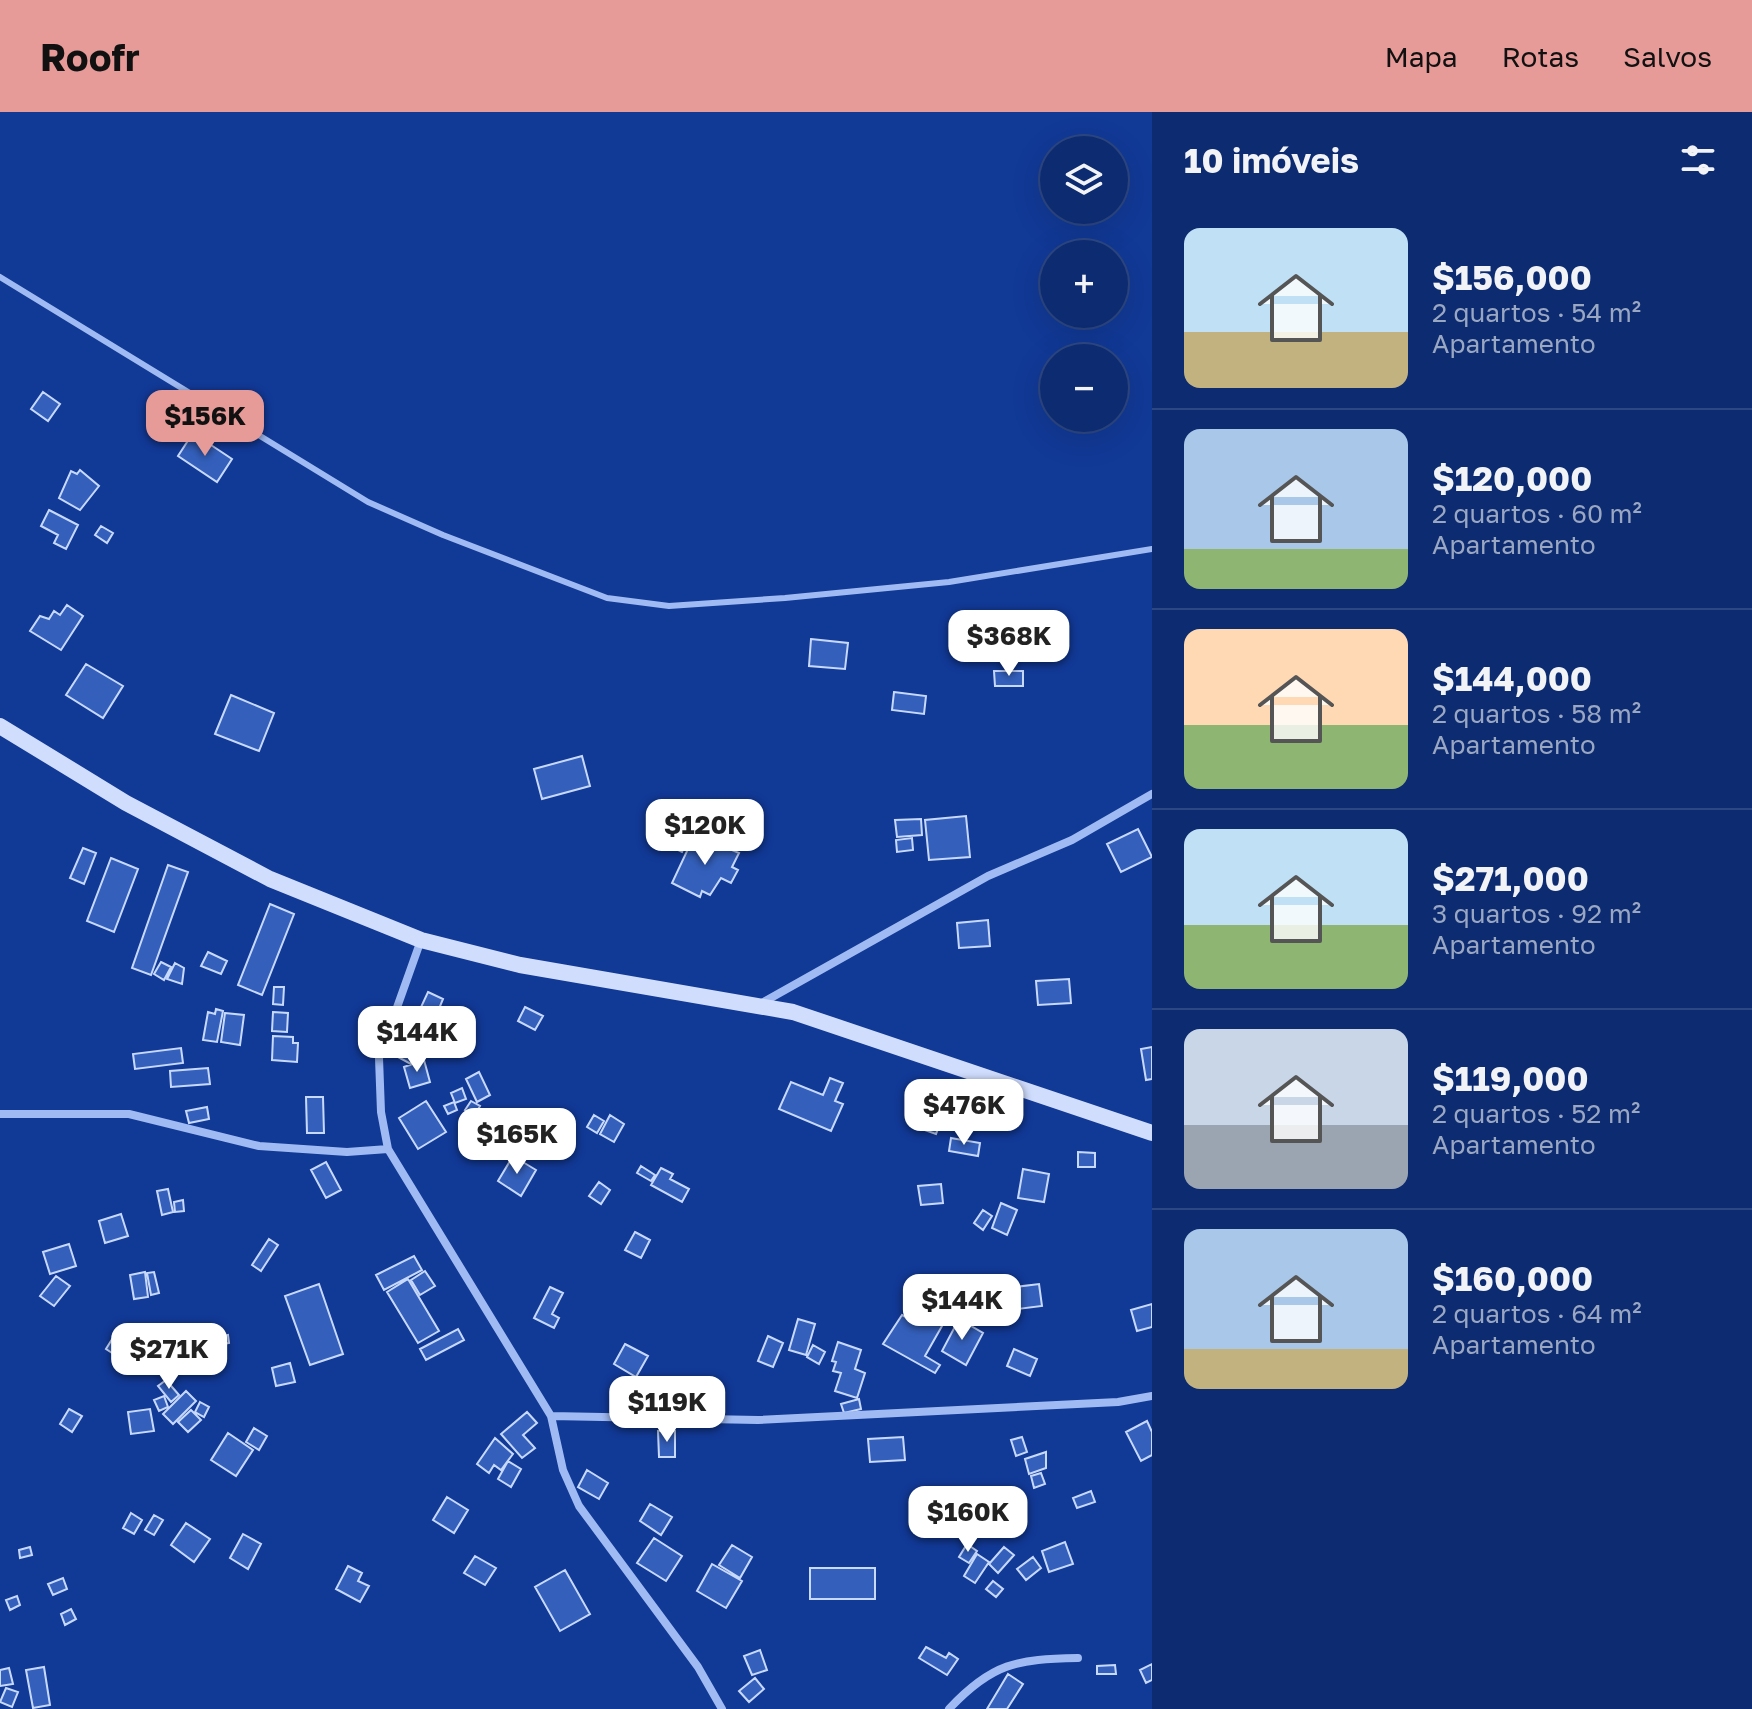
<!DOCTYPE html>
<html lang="pt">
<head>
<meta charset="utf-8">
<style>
	body { margin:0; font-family:"Golos Text",sans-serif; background:#163375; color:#f1f3f6; height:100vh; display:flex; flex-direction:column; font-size:30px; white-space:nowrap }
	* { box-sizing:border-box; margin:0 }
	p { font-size:26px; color:#9aa7c3 }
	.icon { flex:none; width:44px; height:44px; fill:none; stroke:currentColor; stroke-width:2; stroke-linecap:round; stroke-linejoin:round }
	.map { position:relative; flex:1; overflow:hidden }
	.panel { display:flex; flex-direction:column; background:#0d2b70; width:600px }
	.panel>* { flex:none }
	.tools { position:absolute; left:1040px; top:24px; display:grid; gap:16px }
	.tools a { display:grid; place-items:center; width:88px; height:88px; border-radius:50%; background:#0d2b70; box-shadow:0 8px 32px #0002,0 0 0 2px #2d4783; font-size:40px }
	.price { position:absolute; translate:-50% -68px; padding:0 18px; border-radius:16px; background:#fff; color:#222; font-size:26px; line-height:52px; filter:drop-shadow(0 2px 4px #0008) }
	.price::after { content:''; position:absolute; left:50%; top:48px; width:24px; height:18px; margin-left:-12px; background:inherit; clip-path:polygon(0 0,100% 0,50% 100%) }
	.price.on { background:#e69b98; color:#111 }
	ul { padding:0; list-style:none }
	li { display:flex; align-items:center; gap:24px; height:200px; padding:0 32px }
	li+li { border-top:2px solid #2d4783 }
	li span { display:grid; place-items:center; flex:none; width:224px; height:160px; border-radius:16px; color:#555 }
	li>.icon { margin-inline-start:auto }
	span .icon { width:96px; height:96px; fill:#fffc; stroke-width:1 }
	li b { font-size:34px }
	h2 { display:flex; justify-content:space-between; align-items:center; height:96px; padding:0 32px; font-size:34px }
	header { display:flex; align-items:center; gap:48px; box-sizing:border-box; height:112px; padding:0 40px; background:#e69b98; color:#111 }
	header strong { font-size:38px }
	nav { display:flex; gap:44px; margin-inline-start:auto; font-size:28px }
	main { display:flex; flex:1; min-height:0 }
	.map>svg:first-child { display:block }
</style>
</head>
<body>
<header>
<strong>Roofr</strong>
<nav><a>Mapa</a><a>Rotas</a><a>Salvos</a></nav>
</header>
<main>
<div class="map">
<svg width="1152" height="1597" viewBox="0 0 1152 1597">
	<rect width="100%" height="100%" fill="#113996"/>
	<path fill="#3460bc" stroke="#c8d9fe" stroke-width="2" d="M43,280l17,12 -12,17 -17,-12z
		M193,321l39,26 -15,23 -39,-26z
		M80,358l19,16 -19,24 -21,-12 12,-27 6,3z
		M49,398l29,15 -12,24 -12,-6 4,-8 -17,-9z
		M101,414l12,7 -6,10 -12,-8z
		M67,493l16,11 -22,34 -31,-19 10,-15 9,3 5,-8 6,4z
		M811,527l37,4 -3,26 -36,-3z
		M86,552l37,22 -20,32 -37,-23z
		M994,559h29v15h-28z
		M894,580l32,4 -2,18 -32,-4z
		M231,583l43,18 -15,38 -44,-17z
		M582,644l8,30 -48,13 -8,-30z
		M966,704l4,41 -41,3 -4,-40z
		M921,707l1,16 -25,2 -2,-17z
		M681,715l10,5 -9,20 -10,-5z
		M1138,717l14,28 -31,15 -14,-28z
		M695,722l44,19 -7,14 6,3 -7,13 -10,-5 -11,17 -8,-4 -2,6 -28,-14z
		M912,726l1,12 -16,2 -1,-12z
		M83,736l13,5 -12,31 -14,-6z
		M111,746l27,11 -24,63 -27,-11z
		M168,753l20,7 -37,103 -19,-7z
		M270,792l24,10 -32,81 -24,-10z
		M988,808l2,26 -31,2 -2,-25z
		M208,840l19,9 -6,13 -20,-8z
		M161,850l10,5 -7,13 -10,-6z
		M175,851l9,5 -2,16 -15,-5z
		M1069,867l2,24 -33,2 -2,-24z
		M274,875h10l-1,18 -10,-1z
		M428,880l15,7 -14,34 -4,-2 -3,5 7,7 -4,9h-9l-5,12 -13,-7z
		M525,895l18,9 -8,14 -17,-9z
		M442,896l18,8 -9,20 -17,-8z
		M216,897l7,2 -6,31 -14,-2 5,-28 7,2z
		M273,900l15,1 -1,19 -15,-1z
		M225,901l19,2 -4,30 -19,-3z
		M273,924l20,1v6h5l-1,19 -25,-2z
		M1152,935v32l-6,1 -5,-31z
		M181,936l2,15 -48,6 -2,-15z
		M424,948l6,22 -20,6 -6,-21z
		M208,956l2,16 -39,3 -1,-16z
		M479,960l11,23 -13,7 -11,-23z
		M830,966l13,5 -8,18 8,3 -12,27 -52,-22 12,-27 32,13z
		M462,976l4,11 -11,4 -4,-10z
		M306,985h17l1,36h-17z
		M924,985l23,10 -11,27 -23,-8z
		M426,989l20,31 -28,17 -19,-31z
		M471,989l9,5 -5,9 -10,-5z
		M454,990l3,8 -9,4 -4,-8z
		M207,995l2,12 -20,4 -3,-12z
		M594,1003l10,6 -7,12 -10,-6z
		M610,1003l14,9 -10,18 -14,-8z
		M951,1026l29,5 -2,13 -29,-5z
		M1078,1040l17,1v14h-17z
		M513,1044l23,14 -15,26 -23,-15z
		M326,1050l15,28 -15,8 -15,-28z
		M641,1054l14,9 -4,6 -14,-8z
		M661,1056l12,6 -3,5 19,10 -7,13 -31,-17z
		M1023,1057l26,5 -5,28 -26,-4z
		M599,1070l11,8 -9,14 -12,-8z
		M941,1072l2,19 -22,2 -3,-19z
		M168,1077l5,23 -11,3 -5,-24z
		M183,1088l1,11 -9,1 -1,-10z
		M1001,1091l16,7 -10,25 -15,-7z
		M983,1098l9,6 -9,14 -9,-7z
		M121,1102l7,22 -23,7 -6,-22z
		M635,1120l15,8 -9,18 -16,-8z
		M269,1127l9,6 -17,26 -9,-6z
		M69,1132l7,22 -26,8 -7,-22z
		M414,1144l8,14 -38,20 -8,-15z
		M425,1159l10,15 -15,9 -9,-15z
		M145,1160l3,25 -14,2 -4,-24z
		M154,1160l5,21 -8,2 -4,-22z
		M56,1164l14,10 -16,20 -14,-10z
		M408,1167l31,52 -21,12 -31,-51z
		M319,1172l24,70 -33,11 -25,-69z
		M1039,1172l3,22 -24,3 -3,-22z
		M550,1175l13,6 -11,21 7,4 -5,10 -20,-10z
		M1152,1192v23l-15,4 -6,-21z
		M902,1203l17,9 5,-9 22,4 -21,37 15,9 -5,8 -52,-29z
		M798,1207l17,5 -9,31 -17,-5z
		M959,1207l24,14 -17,32 -24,-14z
		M458,1217l6,11 -38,20 -6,-11z
		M116,1221l17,11 -10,16 -17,-11z
		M228,1223l1,8 -20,4 -2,-8z
		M768,1224l15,7 -10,24 -15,-6z
		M838,1230l23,8 -6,19 10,4 -8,25 -22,-7 6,-18 -8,-2 3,-9 -4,-1z
		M625,1232l23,12 -12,21 -22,-13z
		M813,1233l12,7 -6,12 -12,-7z
		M1014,1237l23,10 -7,17 -23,-10z
		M290,1251l5,19 -19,4 -4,-18z
		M166,1268l13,15 -8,7 -13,-16z
		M186,1279l10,10 -23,23 -10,-10z
		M164,1284l4,11 -9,4 -5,-11z
		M859,1287l2,10 -17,4 -3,-9z
		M200,1290l9,5 -5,10 -9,-5z
		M69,1297l13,7 -10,16 -12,-8z
		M150,1297l4,22 -23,3 -3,-22z
		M191,1298l10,10 -13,12 -10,-10z
		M527,1300l10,11 -14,12 12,13 -13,10 -21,-24z
		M1147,1309l5,11v23l-11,6 -15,-29z
		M254,1316l13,8 -8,14 -13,-8z
		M658,1319h17v26h-16z
		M228,1321l25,17 -17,26 -25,-16z
		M903,1325l2,23 -35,2 -2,-23z
		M1022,1325l5,15 -11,4 -5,-16z
		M495,1326l18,16 -12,16 -7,-5 -5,8 -12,-9z
		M1046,1340v16l-17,6 -4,-15z
		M508,1349l13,8 -10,18 -13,-8z
		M587,1358l21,13 -9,16 -21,-12z
		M1041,1361l4,11 -11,4 -3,-12z
		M1091,1379l4,11 -18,6 -4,-10z
		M447,1385l21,13 -14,23 -21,-13z
		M650,1392l22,13 -11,18 -21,-14z
		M131,1401l11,7 -8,14 -11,-6z
		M154,1403l9,5 -9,15 -9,-5z
		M186,1411l24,16 -16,23 -23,-17z
		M243,1422l18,10 -13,25 -18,-11z
		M654,1426l28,18 -16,25 -29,-18z
		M1065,1430l8,22 -24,8 -7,-21z
		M967,1432l10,7 -8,12 -10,-6z
		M732,1433l20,12 -12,21 -21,-13z
		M30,1435l2,8 -12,3 -1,-8z
		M1004,1435l10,8 -16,18 -9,-9z
		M977,1442l12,8 -14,21 -11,-7z
		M475,1444l21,12 -11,17 -21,-12z
		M1033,1445l8,11 -15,12 -9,-11z
		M712,1452l30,17 -16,27 -29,-17z
		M348,1454l14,7 -4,8 11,5 -9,16 -24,-13z
		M810,1456h65v31h-65z
		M565,1458l25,44 -30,17 -25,-44z
		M63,1466l4,11 -14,6 -5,-11z
		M993,1469l10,8 -7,8 -10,-8z
		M17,1484l3,9 -10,5 -4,-10z
		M71,1497l5,10 -11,6 -4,-11z
		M926,1535l20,11 3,-5 9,6 -11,16 -28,-17z
		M760,1538l7,20 -15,5 -8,-19z
		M1152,1552v16l-6,3 -6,-13z
		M1115,1553l1,9h-19v-8z
		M44,1555l6,38 -17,3 -7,-38z
		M9,1556l4,16 -13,2v-16z
		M1008,1562l15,10 -16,25h-20z
		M755,1566l9,11 -15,13 -10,-11z
		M6,1576l12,4 -6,15 -12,-5z"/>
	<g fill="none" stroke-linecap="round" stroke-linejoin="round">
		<path stroke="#a0bbf3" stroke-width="6" d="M0,165l368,225 75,33 164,63 62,8 116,-8 164,-16 203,-33"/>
		<path stroke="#a0bbf3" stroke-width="8" d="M421,828l-42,118 2,54 7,37 163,267 12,54 16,36 119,161 24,42
			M760,892l228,-128 84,-36 80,-46
			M0,1002h129l130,32 88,6 41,-3
			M551,1304l207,4 360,-18 34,-6
			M949,1597c43,-46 68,-50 129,-51"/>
		<path stroke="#d0ddfd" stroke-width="16" d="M0,614l126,77 144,76 151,61 99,25 273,47 359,121"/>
	</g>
</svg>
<div class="tools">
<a><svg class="icon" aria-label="layers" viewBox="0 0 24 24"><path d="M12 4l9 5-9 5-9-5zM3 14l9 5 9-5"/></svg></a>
<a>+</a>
<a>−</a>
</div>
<b class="price on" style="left:205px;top:346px">$156K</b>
<b class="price" style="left:1009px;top:566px">$368K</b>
<b class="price" style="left:705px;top:755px">$120K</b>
<b class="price" style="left:417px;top:962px">$144K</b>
<b class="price" style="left:964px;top:1035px">$476K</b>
<b class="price" style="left:517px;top:1064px">$165K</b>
<b class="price" style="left:962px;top:1230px">$144K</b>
<b class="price" style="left:169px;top:1279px">$271K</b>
<b class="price" style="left:667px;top:1332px">$119K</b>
<b class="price" style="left:968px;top:1442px">$160K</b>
</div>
<section class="panel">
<h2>10 imóveis<svg class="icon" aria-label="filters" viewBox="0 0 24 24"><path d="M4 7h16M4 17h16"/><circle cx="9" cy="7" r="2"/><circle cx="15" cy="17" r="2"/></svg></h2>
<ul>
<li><span style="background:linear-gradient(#bfe0f5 65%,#c2b280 0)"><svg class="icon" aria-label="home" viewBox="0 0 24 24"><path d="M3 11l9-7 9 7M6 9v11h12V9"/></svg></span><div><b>$156,000</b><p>2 quartos · 54 m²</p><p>Apartamento</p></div></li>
<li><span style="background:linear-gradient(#a9c7e8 75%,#8fb573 0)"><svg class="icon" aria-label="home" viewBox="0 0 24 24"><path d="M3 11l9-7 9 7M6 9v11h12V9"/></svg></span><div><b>$120,000</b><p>2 quartos · 60 m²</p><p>Apartamento</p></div></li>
<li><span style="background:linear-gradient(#ffd9b3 60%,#8fb573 0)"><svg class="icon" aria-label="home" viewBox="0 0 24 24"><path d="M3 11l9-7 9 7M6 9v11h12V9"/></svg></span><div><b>$144,000</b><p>2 quartos · 58 m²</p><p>Apartamento</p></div></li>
<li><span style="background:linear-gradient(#bfe0f5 60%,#8fb573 0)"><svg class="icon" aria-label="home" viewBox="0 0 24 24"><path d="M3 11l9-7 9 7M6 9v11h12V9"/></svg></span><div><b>$271,000</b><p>3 quartos · 92 m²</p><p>Apartamento</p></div></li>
<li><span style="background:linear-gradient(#c9d6e8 60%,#9aa5b1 0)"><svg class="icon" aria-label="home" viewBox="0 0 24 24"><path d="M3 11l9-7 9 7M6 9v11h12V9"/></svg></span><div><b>$119,000</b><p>2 quartos · 52 m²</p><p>Apartamento</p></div></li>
<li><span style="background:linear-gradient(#a9c7e8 75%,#c2b280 0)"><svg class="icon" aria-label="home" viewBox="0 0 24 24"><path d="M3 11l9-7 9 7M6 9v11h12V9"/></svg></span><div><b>$160,000</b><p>2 quartos · 64 m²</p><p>Apartamento</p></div></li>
</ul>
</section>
</main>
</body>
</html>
